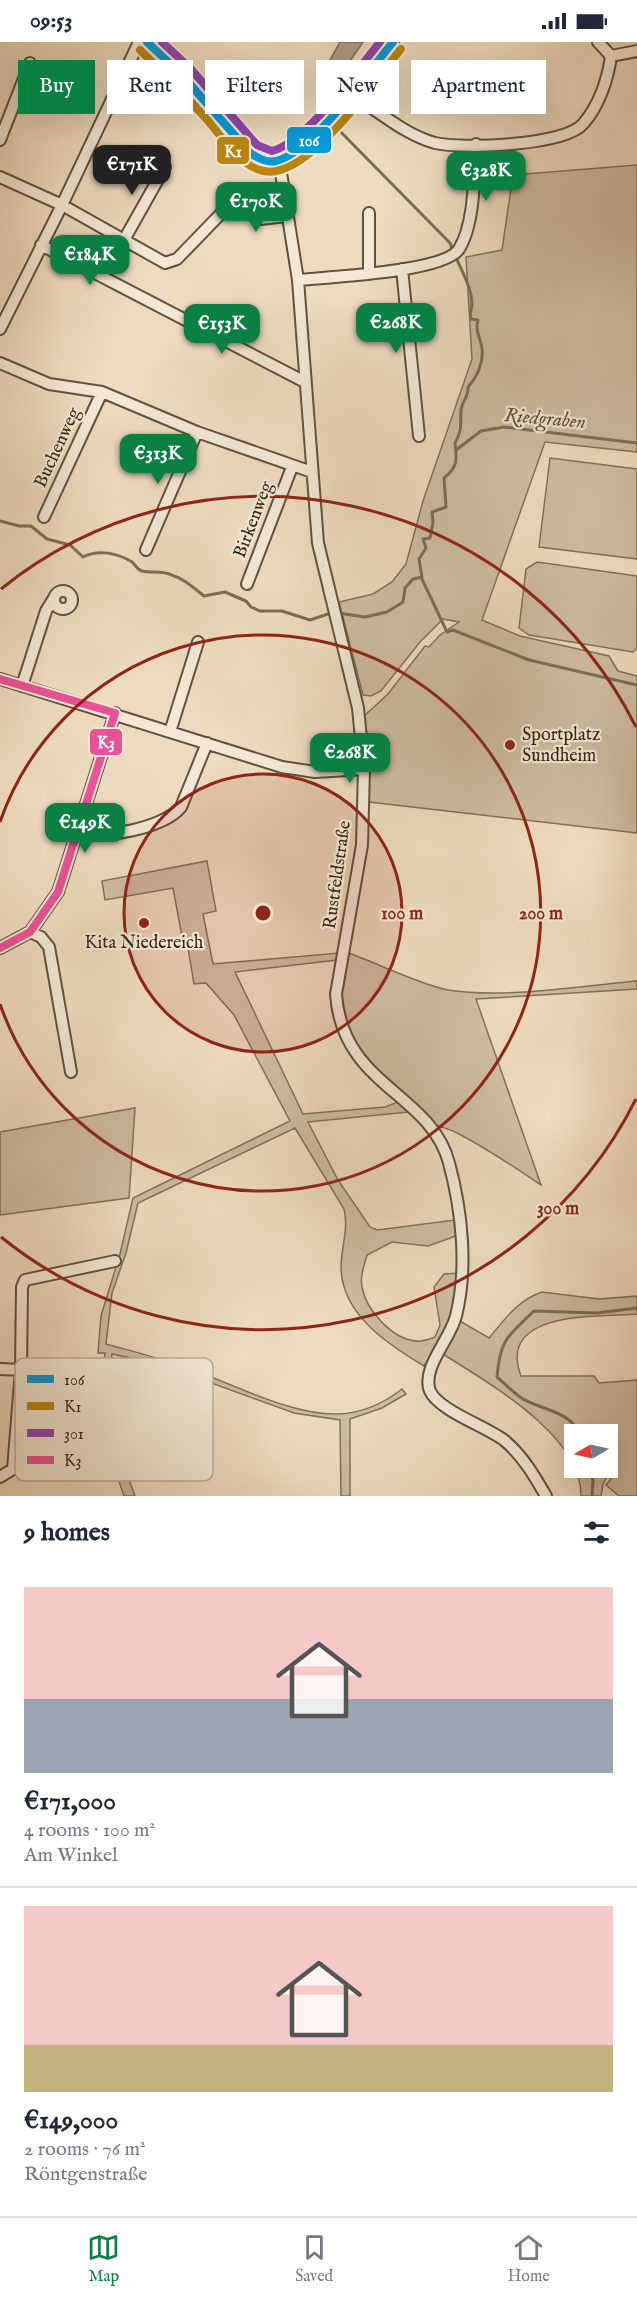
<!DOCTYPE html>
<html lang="en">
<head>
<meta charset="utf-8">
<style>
	body { margin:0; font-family:"IM FELL English",serif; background:#f6f6f7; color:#1f2937; height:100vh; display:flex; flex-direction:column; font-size:22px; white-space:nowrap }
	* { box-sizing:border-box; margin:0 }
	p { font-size:20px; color:#747a83 }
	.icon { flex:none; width:33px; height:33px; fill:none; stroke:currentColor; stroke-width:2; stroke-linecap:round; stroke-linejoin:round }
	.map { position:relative; height:1454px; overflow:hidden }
	.details { display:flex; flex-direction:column; background:#fff; flex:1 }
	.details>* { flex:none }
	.hud { position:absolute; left:18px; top:18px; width:602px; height:54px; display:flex; gap:12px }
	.needle { width:39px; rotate:261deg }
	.tools { position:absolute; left:564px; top:1382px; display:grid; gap:12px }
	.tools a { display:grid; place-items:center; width:54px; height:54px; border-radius:0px; background:#fff; box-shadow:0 6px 24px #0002; font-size:30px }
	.price { position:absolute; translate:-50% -51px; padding:0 14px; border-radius:12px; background:#0b8043; color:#fff; font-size:20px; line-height:39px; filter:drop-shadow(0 2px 3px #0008) }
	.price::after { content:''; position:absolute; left:50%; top:36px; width:18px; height:14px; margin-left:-9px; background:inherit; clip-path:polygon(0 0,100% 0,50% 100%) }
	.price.active { background:#222; color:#fff }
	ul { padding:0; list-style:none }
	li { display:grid; align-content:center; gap:12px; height:318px; padding:0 24px }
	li+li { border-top:2px solid #e0e1e3 }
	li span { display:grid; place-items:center; height:186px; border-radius:0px; color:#555 }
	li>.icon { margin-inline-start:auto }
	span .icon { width:108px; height:108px; fill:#fffc; stroke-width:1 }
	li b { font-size:26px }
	h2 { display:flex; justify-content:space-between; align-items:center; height:72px; padding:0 24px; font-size:26px }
	.tag { padding:0 21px; border-radius:0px; background:#fff; box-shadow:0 6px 24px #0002; font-size:21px; line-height:54px }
	.tag.active { background:#0b8043; color:#fff }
	.status { display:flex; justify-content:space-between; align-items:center; height:42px; padding:0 30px; background:#fff; direction:ltr }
	.status svg { height:16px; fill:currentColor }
	.tab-bar { display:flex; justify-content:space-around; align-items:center; height:84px; border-top:2px solid #e0e1e3; background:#fff; font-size:16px; color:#747a83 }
	.tab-bar a { display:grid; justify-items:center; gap:3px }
	.tab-bar .active { color:#0b8043 }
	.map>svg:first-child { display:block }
</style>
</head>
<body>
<div class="status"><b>09:53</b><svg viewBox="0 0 49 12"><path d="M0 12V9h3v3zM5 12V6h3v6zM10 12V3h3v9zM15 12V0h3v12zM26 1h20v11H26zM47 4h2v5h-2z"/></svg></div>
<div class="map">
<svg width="637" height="1454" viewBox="0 0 637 1454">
	<rect width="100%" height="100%" fill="#eedbbf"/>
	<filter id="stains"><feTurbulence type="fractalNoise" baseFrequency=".00333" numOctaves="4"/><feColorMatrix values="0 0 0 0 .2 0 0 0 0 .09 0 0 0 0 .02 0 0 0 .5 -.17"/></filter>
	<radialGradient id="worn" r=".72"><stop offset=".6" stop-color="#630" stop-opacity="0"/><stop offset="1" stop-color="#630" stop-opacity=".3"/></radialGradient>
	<path fill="#cebca2" stroke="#80705a" stroke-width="1.5" fill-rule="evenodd" d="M637,123v287l-92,-10 -63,178 38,16 89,20 9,15 19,5v157l-268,-31v-42l-5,-44 24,-22 37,-48 4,1 11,-12 19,-13 -16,-3 -23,23 -39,49 -10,5 -8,-1 -24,-93 34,-8 19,-12 14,-18 17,-63 49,-142 -6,-102 36,-7 11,-75z
		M550,416l87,11v90l-98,-12z
		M537,520l100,14v72l-4,4 -104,-17 -10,-7 7,-59z
		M207,819l9,50 -13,3 10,50 126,-11 -2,7 -102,12 68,142 82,-7 13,-5 11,10 -101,10 30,58 32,47 7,3 78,-10 1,16 -28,10 -36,-4 -25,13c-3,11 -7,21 -5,32 4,23 30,52 54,54 6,1 13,-2 19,-4l5,-12 -6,-38 10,-13 16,-1c-3,38 -13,62 -36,93 -35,-21 -82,-51 -83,-98 0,-21 8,-39 3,-59l-49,-81 -157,75 -12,50 -14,40 -6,51c25,7 50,13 75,22 48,15 108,50 158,48 24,-1 45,-11 63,-25l4,5 -24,14 -32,11v77h-9l-1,-76 -46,-7 -132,-48 -50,-11c-10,52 5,94 23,142h-11l-18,-53 -6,-45 5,-45h-7l3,-37 19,-62 13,-56 157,-77 -56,-106 -28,-32 -12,1 -6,-36 -4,-1 -11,-59 -68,12 -3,-19z
		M349,911c27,10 72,32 99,37 57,9 131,-4 189,-9v8l-161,10 65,186c-27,-18 -53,-36 -82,-51 -8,-5 -17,-6 -25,-10 -27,-17 -91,-85 -93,-117 -2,-18 4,-36 8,-54z
		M135,1066l-6,90 -129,17v-83z
		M542,1250l57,7 38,-3v18c-38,3 -141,-4 -116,62h73l5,7 38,-3v116h-18l-13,-11 5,-6 -3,-4 -5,9 -2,12h-20c1,-61 -93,-113 -138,-142l17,-33 29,17c16,-19 29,-38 53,-46zM574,1392h34v33h-34z"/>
	<path fill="#ae9d84" stroke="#7c6d56" stroke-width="1.5" d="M340,0h23l-21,31 -20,39c-17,-13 10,-55 18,-70z"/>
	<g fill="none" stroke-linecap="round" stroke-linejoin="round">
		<path stroke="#7c6d56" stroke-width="3" d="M331,80l119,121 2,6
			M456,408l25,-19 23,-4 133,16
			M0,479l19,5h12l16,13 23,6 13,12c15,-8 35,-4 49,5 4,3 5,8 10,9 9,2 19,0 27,3 14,4 25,14 35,22l21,-4 21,9 5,6 9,4h22l28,9 21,-7
			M421,535l26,55 6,-2 76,30 108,25
			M338,571l27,4 22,-5 16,-10 2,-14 8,-9 9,-2 -3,-18 7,-11 -3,-9 7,-1 3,-16 -1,-10 14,-5 -2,-29c14,-11 13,-18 11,-35 8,-15 5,-18 6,-33 1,-9 8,-13 7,-23 9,-10 16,-25 14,-39 -2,-11 -7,-17 -4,-28l-7,-1c-2,-7 1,-8 1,-15 0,-16 -11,-34 -17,-49
			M579,1392c-7,-22 -39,-25 -56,-35 -9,-6 -18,-15 -26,-22 3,-38 11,-41 37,-66l63,2 40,-5
			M589,1425l4,14 -1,15"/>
		<g stroke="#61523d" stroke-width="14">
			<path id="street" d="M147,0l35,33 68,78c10,7 19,11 31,6 31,-11 89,-89 112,-117
				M598,0l13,14 26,-5
				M351,52c26,16 54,41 84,49 27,6 129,3 148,-19 16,-18 25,-45 28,-68
				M0,98l30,-77
				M279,118l19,120 20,263 40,165 6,61 -2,76 -26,149c6,92 95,99 113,169 13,48 19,105 7,153 -6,24 -35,52 -26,75 9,20 58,36 75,50 18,15 30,36 41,55
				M0,135l62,28 103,58 12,-4 60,-62 4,1 19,21 27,-3
				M369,171v59
				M124,198l41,-73
				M41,203l264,137
				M402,227l17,167
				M298,238c30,-3 147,-8 161,-31 16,-25 15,-75 17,-105
				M0,287l62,-124 77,-163
				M0,321l49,21 53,8 95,40 115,40
				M44,475l58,-125
				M146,508l51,-118
				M247,542l45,-117
				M54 558a9 9 0 1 1 18 0a9 9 0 1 1-18 0Z
				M0,637l282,88 33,5 49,-3
				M22,644l24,-75 8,-13
				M170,690l28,-90
				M77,790c25,8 87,-4 104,-25l26,-64
				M30,890l11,5 8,10 22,125
				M0,906l30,-16 28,-40 57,-179
				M0,1327l21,1
				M0,1435l13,-8 8,-99 1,-83 3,-7 90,-19"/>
		</g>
		<use href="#street" stroke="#f4e8d5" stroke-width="10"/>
		<g stroke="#f4e8d5" stroke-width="12">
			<path id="bus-1" d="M147,0l35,33 68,78c8,5 16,10 26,8 36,-8 93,-90 117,-119"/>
		</g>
		<g stroke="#f4e8d5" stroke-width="12">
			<path id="bus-2" d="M140,8c24,23 47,47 69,72 11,13 23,31 37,41 10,7 22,11 34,7 40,-10 95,-89 121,-121"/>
		</g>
		<g stroke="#f4e8d5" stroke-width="12">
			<path id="bus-3" d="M162,0l28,26 67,77 15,6c34,-9 85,-81 108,-109"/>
		</g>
		<g stroke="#f4e8d5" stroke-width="12">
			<path id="bus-4" d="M0,637l115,34 -57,179 -28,40 -30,16"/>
		</g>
		<use href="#bus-1" stroke="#059adb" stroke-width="8"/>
		<use href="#bus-2" stroke="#bc8610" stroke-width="8"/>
		<use href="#bus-3" stroke="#8e44ad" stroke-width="8"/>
		<use href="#bus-4" stroke="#e95297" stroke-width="8"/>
	</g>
	<circle cx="263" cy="871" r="139" fill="#8f2418" fill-opacity=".12"/>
	<g fill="none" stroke="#8f2418" stroke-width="3">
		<circle cx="263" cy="871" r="139"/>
		<path d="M0 780A278 278 0 1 1 0 962"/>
		<path d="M636 1057A417 417 0 0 1 1 1195M1 547A417 417 0 0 1 636 685"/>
	</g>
	<g fill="#8f2418" stroke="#f4e8d5" stroke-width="2">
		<circle cx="510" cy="703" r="6"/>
		<circle cx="144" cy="881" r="6"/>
	</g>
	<g text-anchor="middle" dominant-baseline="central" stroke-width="4.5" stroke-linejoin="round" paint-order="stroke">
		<g font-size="18" fill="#322412" stroke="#f4e8d5">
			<text transform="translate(58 406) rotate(-65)">Buchenweg</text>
			<text transform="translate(254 478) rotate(-69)">Birkenweg</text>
			<text transform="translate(338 833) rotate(-82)">Rustfeldstraße</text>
		</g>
		<g font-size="18" fill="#322412" stroke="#f4e8d5" text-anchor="start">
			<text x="522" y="693">Sportplatz<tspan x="522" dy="21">Sundheim</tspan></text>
			<text x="144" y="901" text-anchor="middle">Kita Niedereich</text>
		</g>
		<g font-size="20" font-style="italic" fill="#5d4e3a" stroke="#f4e8d5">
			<text transform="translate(545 377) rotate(5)">Riedgraben</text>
		</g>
	</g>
	<rect x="15" y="1316" width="198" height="123" rx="9" fill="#f4e8d5" stroke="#baad9a" stroke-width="1.5"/>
	<rect x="27" y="1333" width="27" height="8" fill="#059adb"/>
	<rect x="27" y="1360" width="27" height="8" fill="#bc8610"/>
	<rect x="27" y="1387" width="27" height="8" fill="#8e44ad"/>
	<rect x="27" y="1414" width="27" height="8" fill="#e95297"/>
	<g font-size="16" fill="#322412">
		<text x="64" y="1343">106</text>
		<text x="64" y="1370">K1</text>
		<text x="64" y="1397">301</text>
		<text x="64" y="1424">K3</text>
	</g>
	<circle cx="263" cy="871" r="9" fill="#8f2418" stroke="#f4e8d5" stroke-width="3"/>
	<g font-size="18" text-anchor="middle" font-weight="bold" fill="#8f2418" stroke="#f4e8d5" stroke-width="4.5" stroke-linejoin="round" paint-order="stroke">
		<text x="402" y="877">100 m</text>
		<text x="541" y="877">200 m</text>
		<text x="558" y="1172">300 m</text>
	</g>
	<g stroke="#f4e8d5" stroke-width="2">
		<rect x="286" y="84" width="46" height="28" rx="6" fill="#059adb"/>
		<rect x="216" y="94" width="34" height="29" rx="6" fill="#bc8610"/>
		<rect x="89" y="686" width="34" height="28" rx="6" fill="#e95297"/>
	</g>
	<g font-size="16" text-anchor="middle" font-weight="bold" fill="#fff">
		<text x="309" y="104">106</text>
		<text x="233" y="115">K1</text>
		<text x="106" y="706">K3</text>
	</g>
	<rect width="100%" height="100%" filter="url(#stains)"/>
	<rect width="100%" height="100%" fill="url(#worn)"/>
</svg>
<div class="tools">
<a><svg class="needle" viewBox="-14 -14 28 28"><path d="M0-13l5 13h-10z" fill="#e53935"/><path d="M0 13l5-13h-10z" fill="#747a83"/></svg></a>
</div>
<b class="price active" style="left:132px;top:154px">€171K</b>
<b class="price" style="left:486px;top:160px">€328K</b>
<b class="price" style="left:256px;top:191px">€170K</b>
<b class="price" style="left:90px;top:244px">€184K</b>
<b class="price" style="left:396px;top:312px">€268K</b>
<b class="price" style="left:222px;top:313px">€153K</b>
<b class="price" style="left:158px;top:443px">€313K</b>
<b class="price" style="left:350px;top:742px">€268K</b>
<b class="price" style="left:85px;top:812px">€149K</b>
<div class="hud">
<a class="tag active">Buy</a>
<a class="tag">Rent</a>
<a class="tag">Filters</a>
<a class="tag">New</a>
<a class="tag">Apartment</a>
</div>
</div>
<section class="details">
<h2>9 homes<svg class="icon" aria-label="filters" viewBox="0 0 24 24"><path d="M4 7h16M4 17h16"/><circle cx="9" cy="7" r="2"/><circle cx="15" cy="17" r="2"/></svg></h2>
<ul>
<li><span style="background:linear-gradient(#f6c9c9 60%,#9aa5b1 0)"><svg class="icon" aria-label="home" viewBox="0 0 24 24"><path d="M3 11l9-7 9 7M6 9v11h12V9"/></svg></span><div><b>€171,000</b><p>4 rooms · 100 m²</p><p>Am Winkel</p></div></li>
<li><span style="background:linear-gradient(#f6c9c9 75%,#c2b280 0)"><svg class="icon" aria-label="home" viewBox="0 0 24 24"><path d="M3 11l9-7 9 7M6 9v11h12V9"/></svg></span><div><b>€149,000</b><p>2 rooms · 76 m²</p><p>Röntgenstraße</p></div></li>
</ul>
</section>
<nav class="tab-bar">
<a class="active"><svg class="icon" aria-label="map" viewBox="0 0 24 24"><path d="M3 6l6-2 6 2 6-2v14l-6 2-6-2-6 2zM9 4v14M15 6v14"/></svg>Map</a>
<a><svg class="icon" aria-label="saved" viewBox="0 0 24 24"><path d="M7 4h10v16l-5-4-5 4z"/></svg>Saved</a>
<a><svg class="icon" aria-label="home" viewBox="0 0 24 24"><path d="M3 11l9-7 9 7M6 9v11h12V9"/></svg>Home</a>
</nav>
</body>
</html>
